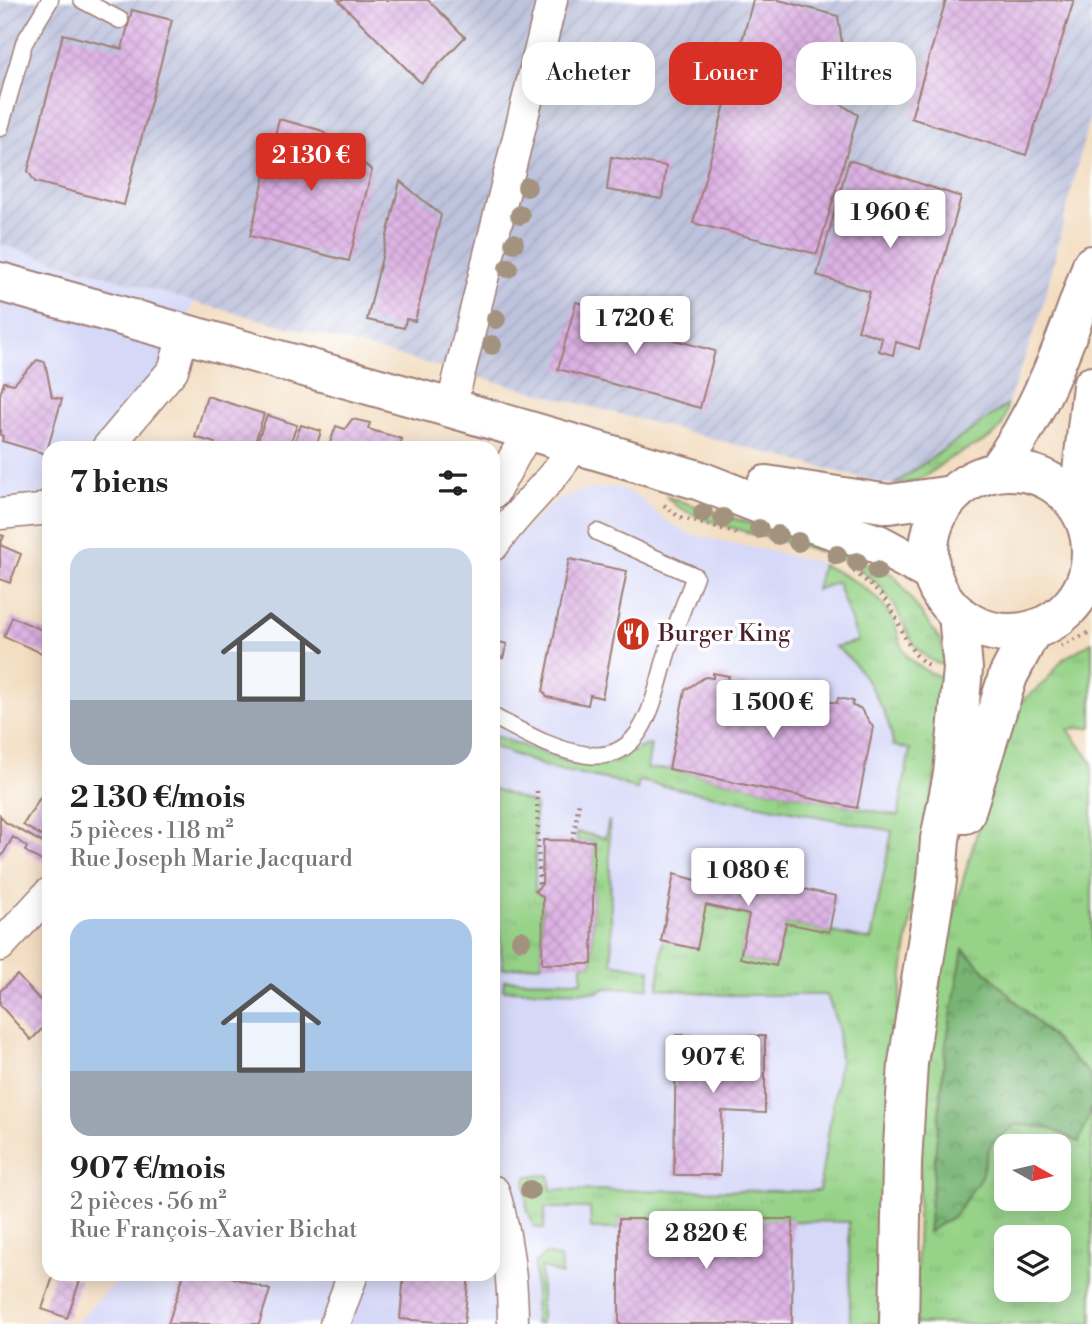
<!DOCTYPE html>
<html lang="fr">
<head>
<meta charset="utf-8">
<style>
	body { margin:0; font-family:"Libre Bodoni",serif; background:#f6f6f6; color:#222; height:100vh; display:flex; flex-direction:column; font-size:26px; white-space:nowrap }
	* { box-sizing:border-box; margin:0 }
	p { font-size:23px; color:#767676 }
	.icon { flex:none; width:38px; height:38px; fill:none; stroke:currentColor; stroke-width:2; stroke-linecap:round; stroke-linejoin:round }
	.map { position:relative; flex:1; overflow:hidden }
	.drawer { position:absolute; left:42px; top:441px; width:458px; height:840px; display:flex; flex-direction:column; background:#fff; border-radius:21px; box-shadow:0 4px 18px #0003 }
	.drawer>* { flex:none }
	.guide { position:absolute; left:522px; top:42px; width:466px; height:63px; display:flex; gap:14px }
	.needle { width:46px; rotate:98deg }
	.controls { position:absolute; left:994px; top:1134px; display:grid; gap:14px }
	.controls a { display:grid; place-items:center; width:77px; height:77px; border-radius:14px; background:#fff; box-shadow:0 4px 18px #0003; font-size:35px }
	.price { position:absolute; translate:-50% -60px; padding:0 16px; border-radius:7px; background:#fff; color:#222; font-size:23px; line-height:46px; filter:drop-shadow(0 2px 4px #0008) }
	.price::after { content:''; position:absolute; left:50%; top:42px; width:21px; height:16px; margin-left:-10px; background:inherit; clip-path:polygon(0 0,100% 0,50% 100%) }
	.price.active { background:#d93025; color:#fff }
	ul { padding:0; list-style:none }
	li { display:grid; align-content:center; gap:14px; height:371px; padding:0 28px }
	li span { display:grid; place-items:center; height:217px; border-radius:21px; color:#555 }
	li>.icon { margin-inline-start:auto }
	span .icon { width:126px; height:126px; fill:#fffc; stroke-width:1 }
	li b { font-size:30px }
	h2 { display:flex; justify-content:space-between; align-items:center; height:84px; padding:0 28px; font-size:30px }
	.chip { padding:0 24px; border-radius:21px; background:#fff; box-shadow:0 4px 18px #0003; font-size:24px; line-height:63px }
	.chip.active { background:#d93025; color:#fff }
	.map>svg:first-child { display:block }
</style>
</head>
<body>
<div class="map">
<svg width="1092" height="1324" viewBox="0 0 1092 1324">
	<defs>
		<pattern id="industrial-furrows" width="10" height="10" patternUnits="userSpaceOnUse" patternTransform="scale(1.75)"><rect width="10" height="10" fill="#bec3dd"/><path d="M-1 1l2-2M0 10L10 0M9 11l2-2" fill="none" stroke="#a5a7be"/></pattern>
		<pattern id="grass-tufts" width="24" height="20" patternUnits="userSpaceOnUse" patternTransform="scale(1.75)"><rect width="24" height="20" fill="#96d388"/><path d="M3 7l-1-3M5 7V3M7 7l1-3M15 17l-1-3M17 17v-4M19 17l1-3" fill="none" stroke="#83b576"/></pattern>
		<pattern id="forest-crowns" width="20" height="18" patternUnits="userSpaceOnUse" patternTransform="scale(1.75)"><rect width="20" height="18" fill="#78b574"/><path d="M2 6a3 3 0 1 1 6 0M12 15a3 3 0 1 1 6 0" fill="none" stroke="#64935f"/></pattern>
		<pattern id="building-cross-hatch" width="8" height="8" patternUnits="userSpaceOnUse" patternTransform="scale(1.75)"><rect width="8" height="8" fill="#dcb1e3"/><path d="M0 0l8 8M0 8l8-8" fill="none" stroke="#be98c3"/></pattern>
	</defs>
	<rect width="100%" height="100%" fill="#fff"/>
	<filter id="ink" filterUnits="userSpaceOnUse"><feTurbulence type="fractalNoise" baseFrequency=".0143" numOctaves="2"/><feDisplacementMap in="SourceGraphic" scale="14" xChannelSelector="R" yChannelSelector="G"/><feConvolveMatrix kernelMatrix="1 2 1 2 8 2 1 2 1" color-interpolation-filters="sRGB"/></filter>
	<filter id="wash" filterUnits="userSpaceOnUse"><feTurbulence type="fractalNoise" baseFrequency=".00686" numOctaves="4" result="noise"/><feDisplacementMap in="SourceGraphic" scale="28" xChannelSelector="R" yChannelSelector="G"/><feGaussianBlur stdDeviation="1.57" result="paint"/><feColorMatrix in="noise" values="0 0 0 0 0 0 0 0 0 0 0 0 0 0 0 0 0 1.4 0 .05"/><feComposite in="paint" operator="in"/></filter>
	<g filter="url(#wash)">
		<rect width="100%" height="100%" fill="#f3dec2"/>
		<path fill="#d6d8f8" d="M0,244l194,58 -27,62 -67,84h-51v44l-8,6 -41,3z
			M615,487l22,8 25,23 29,16 124,27 31,17 60,84 23,18 -71,644h-814l4,-5 28,4 46,-49h372v-758l25,19 35,-33 26,-11z"/>
		<path fill="url(#industrial-furrows)" d="M0,0h1092v107l-51,206 -34,92 -112,79h-10l-691,-182 -194,-58z"/>
		<path fill="url(#grass-tufts)" stroke="#70795a" stroke-width="2" fill-rule="evenodd" d="M1007,405c0,35 -32,38 -55,52 -24,15 -27,26 -57,27z
			M667,497l154,49 73,29 47,66 4,24c-36,-6 -38,-45 -58,-70 -11,-15 -30,-29 -46,-36 -40,-18 -153,-33 -174,-62z
			M822,565c28,12 58,28 72,57 5,12 6,26 14,35 12,14 28,17 43,24l-45,269 -15,120 -11,254h-30l-1,-102 -229,-3 -1,10h-28l-1,-21h-45l-1,21 -10,-2 -7,-19 -2,-27 3,-5 21,-1 2,15 268,1 21,-131 -2,-33 -11,-32h-103l-66,-7 5,-47 43,-36 43,10 -9,43 35,8 11,-43 85,17 21,-109 -253,-50 -2,9 -22,-9 -66,-13 -55,-21v-11c33,8 71,33 107,29 17,-2 40,-21 50,-20l-4,24h22l229,47 12,-67 -17,-3c-2,-31 -32,-83 -58,-99l23,-6 -21,-59 -21,8z
			M1092,642v85l-24,2 24,34v314l-129,-128 17,230 10,-34 26,-21 33,4 29,14 14,-34v216h-176c1,-111 4,-225 22,-335 16,-96 51,-190 78,-283l30,-25 17,-22zM1006,1146h53v53h-53zM1006,1237h53v53h-53z
			M494,789l41,15v87l8,6 -1,67 -39,5 -9,-95z
			M609,820l3,143 38,7 -1,18h-44l-6,4 -96,-2 1,-10 78,1v-17h10l2,-123h-17v-9l28,6z
			M545,1254l15,4 2,17 -21,-8v57h-6v-60z"/>
		<path fill="url(#forest-crowns)" stroke="#616a50" stroke-width="2" d="M963,949l129,128v31l-13,34 -30,-14 -33,-4 -26,21 -10,34 -25,36 -27,17 17,-182z"/>
		<g id="blocks">
			<path fill="url(#building-cross-hatch)" d="M338,0h90l37,37 -44,46z
				M753,0h26l59,16 6,41 -11,42 25,16 -41,139 -124,-31z
				M946,0h128l-48,155 -115,-37z
				M132,10l40,10 -48,185 -89,-23 -7,-11 35,-137 59,15z
				M279,119l41,11 52,40 -23,91 -99,-25z
				M611,157l55,9 -4,33 -55,-9z
				M849,160l112,37 -42,152 -23,-7 -3,13 -14,-4 3,-13 -24,-8 12,-38 -53,-17z
				M400,181l41,34 -26,106 -9,-2 -2,9 -37,-8z
				M576,302l86,24 -2,10 55,15 -15,57 -142,-39z
				M37,360l8,2 7,35 10,2 -16,55 -44,-13 1,-5 -3,-1v-40l4,-13 10,2z
				M207,396l57,18 -11,34h-39l1,-5 -20,-6z
				M267,415l30,10 -9,23 -32,-3z
				M352,419l18,4 -2,6 34,10 -3,9 -70,-2 7,-20 9,3z
				M301,425l20,6 -5,17 -22,-5z
				M0,535l4,1 -4,9 21,9 -11,29 -10,-4z
				M569,559l58,12 -25,127 -12,-3 -2,10 -41,-8 -4,-6z
				M12,617l37,16v23l-45,-19z
				M499,642l8,2 -4,14 -8,-2z
				M713,673l16,3 -1,5 47,10 1,-5 16,3 -1,5 46,9 1,-5 15,3 -1,5 8,2 13,19 -16,81 -188,-39 16,-79 20,-13 8,1z
				M43,793l6,4v43l-26,-15z
				M0,815l5,7 44,24 -6,16 -18,-11 2,-4 -14,-10 -13,22z
				M543,840l51,1 -2,123h-50l1,-67 -8,-6 7,-7z
				M760,857l39,9 -5,21 42,9 -7,36 -43,-9 -10,43 -36,-8 9,-43 -43,-10 -9,44 -36,-8 13,-67 36,10 3,-15 43,10z
				M17,975l23,25 7,-7 2,2v27l-18,18 -31,-35v-14z
				M676,1035l89,1v77l-43,-2 -2,64h-46z
				M619,1219h174l-1,105h-173z
				M54,1274l26,6 -13,38 -25,-9z
				M184,1274h38l48,16 -11,34h-91z
				M404,1274h65l-5,50 -64,-5z"/>
		</g>
	</g>
	<g filter="url(#ink)">
		<use href="#blocks" fill-opacity="0" stroke="#9e7e76" stroke-width="2"/>
		<g fill="none" stroke-linecap="round" stroke-linejoin="round">
			<g stroke="#9e7e76" stroke-width="19">
				<path id="service" d="M82,0l38,20
					M0,128l24,-85 26,-43
					M494,717c29,15 60,34 94,38 61,8 67,-68 81,-108 8,-24 17,-48 26,-71l-98,-44"/>
			</g>
			<g stroke="#9e7e76" stroke-width="33">
				<path id="minor" d="M451,408l101,-408
					M107,448l66,-78 11,-37
					M494,493l34,-61
					M0,514l40,-4 9,-5
					M494,545c24,-36 59,-62 80,-100
					M0,946l49,-53
					M494,1191c14,45 19,87 19,133
					M335,1324l18,-50"/>
			</g>
			<g stroke="#9e7e76" stroke-width="42">
				<path id="secondary" d="M0,282l451,126 247,72 89,35 91,29 54,29
					M766,485l123,19 63,-9"/>
			</g>
			<g stroke="#9e7e76" stroke-width="42">
				<path id="primary" d="M929 552a81 81 0 1 1 162 0a81 81 0 1 1-162 0Z
					M996,472c45,-60 72,-136 96,-207
					M1078,506l14,-120
					M965,814l43,-138 24,-46
					M899,1324l3,-161 6,-100 29,-183 3,-41 13,-65 10,-105 -5,-55"/>
			</g>
			<path stroke="#9e7e76" stroke-width="4.5" stroke-dasharray="2 5" stroke-linecap="butt" d="M664,505l15,12 60,17
				M854,571c10,9 24,19 32,30 18,24 18,52 46,66
				M1061,646l31,-15
				M537,791l2,96
				M573,840l6,-38"/>
			<use href="#service" stroke="#fff" stroke-width="16"/>
			<use href="#minor" stroke="#fff" stroke-width="30"/>
			<use href="#secondary" stroke="#fff" stroke-width="38"/>
			<use href="#primary" stroke="#fff" stroke-width="38"/>
		</g>
		<g fill="#a3937e">
			<circle cx="527" cy="187" r="10"/>
			<circle cx="520" cy="215" r="10"/>
			<circle cx="514" cy="243" r="10"/>
			<circle cx="508" cy="268" r="10"/>
			<circle cx="496" cy="319" r="10"/>
			<circle cx="492" cy="345" r="10"/>
			<circle cx="703" cy="513" r="10"/>
			<circle cx="723" cy="518" r="10"/>
			<circle cx="759" cy="529" r="10"/>
			<circle cx="778" cy="535" r="10"/>
			<circle cx="798" cy="542" r="10"/>
			<circle cx="837" cy="555" r="10"/>
			<circle cx="857" cy="562" r="10"/>
			<circle cx="877" cy="571" r="10"/>
			<circle cx="521" cy="940" r="10"/>
			<circle cx="530" cy="1190" r="10"/>
		</g>
	</g>
	<defs>
		<g id="restaurant-disc" transform="scale(1.75)"><circle r="9.5" fill="#c8321e" stroke="#fff"/><path d="M-5-6h1v4h1v-4h1v4h1v-4h1v5L-1.5 .5V6h-2V.5L-5-1ZM5-6V6H3V1.5H1.5Q1.5-4 5-6Z" fill="#fff"/></g>
	</defs>
	<g fill-rule="evenodd">
		<use href="#restaurant-disc" x="633" y="634"/>
	</g>
	<g text-anchor="middle" dominant-baseline="central" stroke-width="7" stroke-linejoin="round" paint-order="stroke">
		<g font-size="24" fill="#4a1f2b" stroke="#fff" text-anchor="start">
			<text x="658" y="634">Burger King</text>
		</g>
	</g>
</svg>
<div class="controls">
<a><svg class="needle" viewBox="-14 -14 28 28"><path d="M0-13l5 13h-10z" fill="#e53935"/><path d="M0 13l5-13h-10z" fill="#767676"/></svg></a>
<a><svg class="icon" aria-label="layers" viewBox="0 0 24 24"><path d="M12 4l9 5-9 5-9-5zM3 14l9 5 9-5"/></svg></a>
</div>
<b class="price active" style="left:311px;top:193px">2 130 €</b>
<b class="price" style="left:890px;top:250px">1 960 €</b>
<b class="price" style="left:635px;top:356px">1 720 €</b>
<b class="price" style="left:773px;top:740px">1 500 €</b>
<b class="price" style="left:748px;top:908px">1 080 €</b>
<b class="price" style="left:713px;top:1095px">907 €</b>
<b class="price" style="left:706px;top:1271px">2 820 €</b>
<div class="guide">
<a class="chip">Acheter</a>
<a class="chip active">Louer</a>
<a class="chip">Filtres</a>
</div>
<section class="drawer">
<h2>7 biens<svg class="icon" aria-label="filters" viewBox="0 0 24 24"><path d="M4 7h16M4 17h16"/><circle cx="9" cy="7" r="2"/><circle cx="15" cy="17" r="2"/></svg></h2>
<ul>
<li><span style="background:linear-gradient(#c9d6e8 70%,#9aa5b1 0)"><svg class="icon" aria-label="home" viewBox="0 0 24 24"><path d="M3 11l9-7 9 7M6 9v11h12V9"/></svg></span><div><b>2 130 €/mois</b><p>5 pièces · 118 m²</p><p>Rue Joseph Marie Jacquard</p></div></li>
<li><span style="background:linear-gradient(#a9c7e8 70%,#9aa5b1 0)"><svg class="icon" aria-label="home" viewBox="0 0 24 24"><path d="M3 11l9-7 9 7M6 9v11h12V9"/></svg></span><div><b>907 €/mois</b><p>2 pièces · 56 m²</p><p>Rue François-Xavier Bichat</p></div></li>
</ul>
</section>
</div>
</body>
</html>
